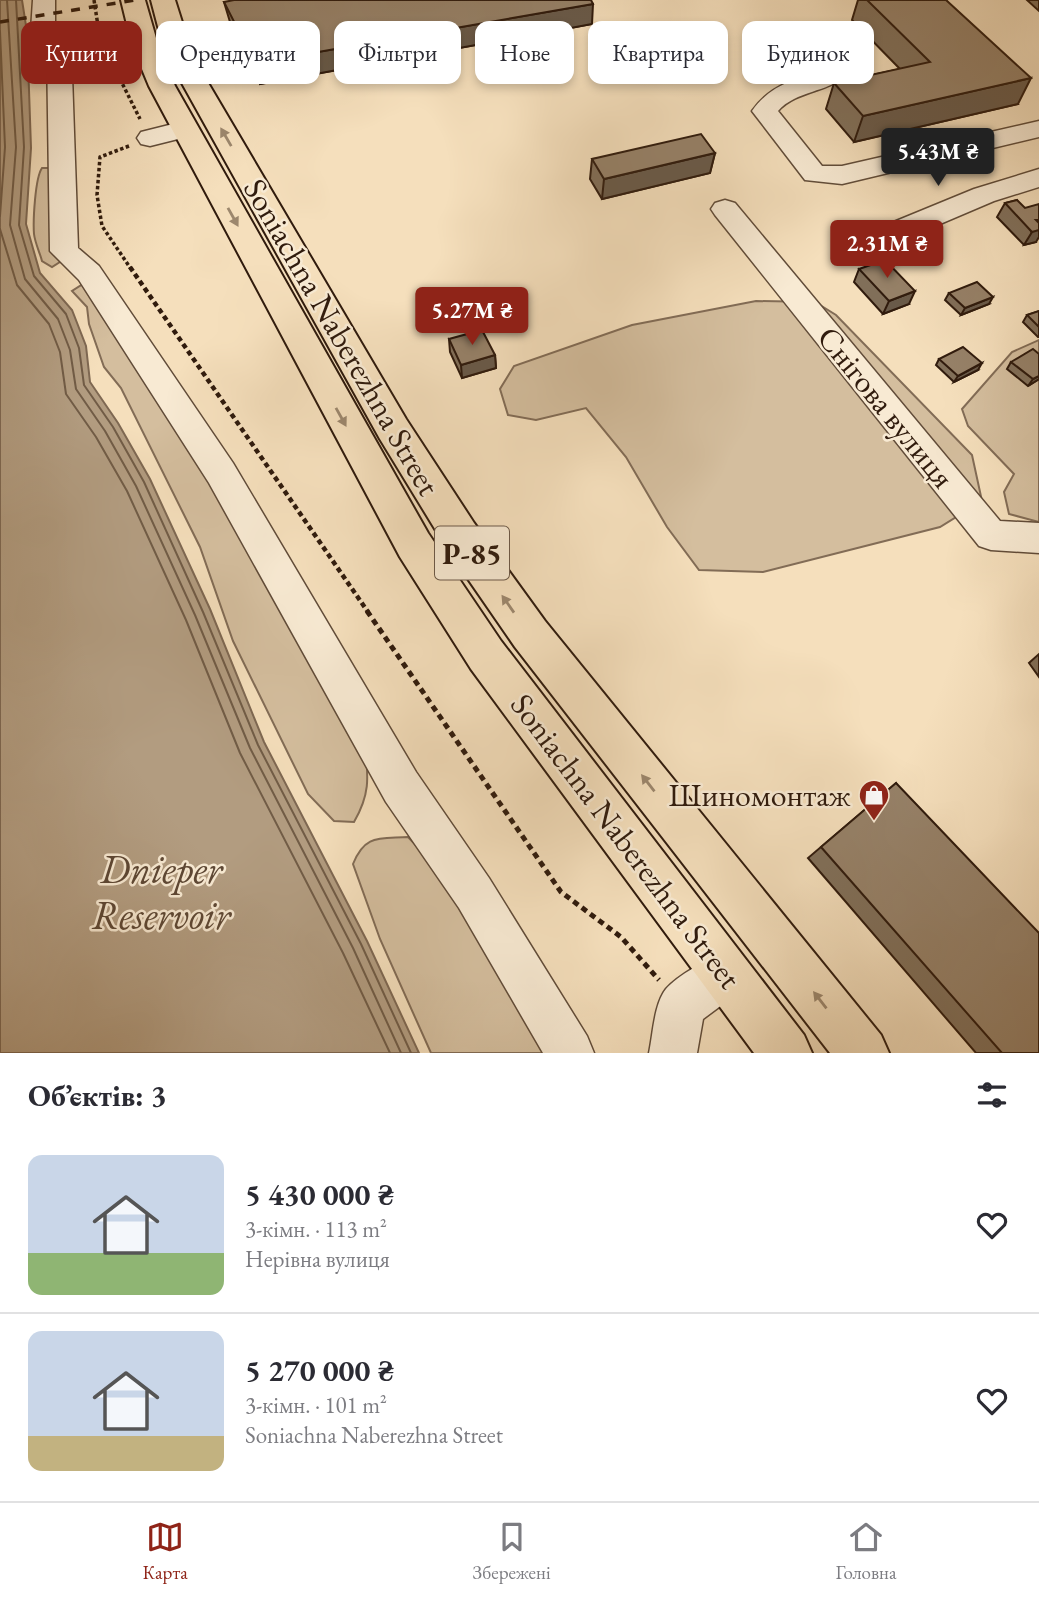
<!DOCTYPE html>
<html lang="uk">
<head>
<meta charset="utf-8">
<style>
	body { margin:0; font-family:"EB Garamond",serif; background:#f7f7f7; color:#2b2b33; height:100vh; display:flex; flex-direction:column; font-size:26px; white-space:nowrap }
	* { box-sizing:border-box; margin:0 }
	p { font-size:23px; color:#7c7c81 }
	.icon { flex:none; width:38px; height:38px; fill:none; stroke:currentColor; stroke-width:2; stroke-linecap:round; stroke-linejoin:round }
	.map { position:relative; height:1053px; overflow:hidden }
	.side { display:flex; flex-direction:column; background:#fff; flex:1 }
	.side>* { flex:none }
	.guide { position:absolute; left:21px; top:21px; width:998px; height:63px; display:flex; gap:14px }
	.price { position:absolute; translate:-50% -60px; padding:0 16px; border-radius:7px; background:#8f2418; color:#fff; font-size:23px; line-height:46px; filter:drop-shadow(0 2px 4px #0008) }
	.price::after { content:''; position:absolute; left:50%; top:42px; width:21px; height:16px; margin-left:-10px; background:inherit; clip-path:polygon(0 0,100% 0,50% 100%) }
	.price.current { background:#222; color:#fff }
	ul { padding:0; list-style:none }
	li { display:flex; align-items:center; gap:21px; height:175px; padding:0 28px }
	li+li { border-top:2px solid #e1e1e2 }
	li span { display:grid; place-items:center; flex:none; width:196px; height:140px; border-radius:14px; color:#555 }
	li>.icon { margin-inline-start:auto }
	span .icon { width:84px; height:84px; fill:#fffc; stroke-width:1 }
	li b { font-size:30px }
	h2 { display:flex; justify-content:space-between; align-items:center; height:84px; padding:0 28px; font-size:30px }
	.pill { padding:0 24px; border-radius:14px; background:#fff; box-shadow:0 4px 10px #0003; font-size:24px; line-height:63px }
	.pill.current { background:#8f2418; color:#fff }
	.dock { display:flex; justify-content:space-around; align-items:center; height:98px; border-top:2px solid #e1e1e2; background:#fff; font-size:19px; color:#7c7c81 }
	.dock a { display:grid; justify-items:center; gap:4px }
	.dock .current { color:#8f2418 }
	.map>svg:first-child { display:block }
</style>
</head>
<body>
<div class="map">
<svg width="1039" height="1053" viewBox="0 0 1039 1053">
	<rect width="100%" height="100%" fill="#f5dfbc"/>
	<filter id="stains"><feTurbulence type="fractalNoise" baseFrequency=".00286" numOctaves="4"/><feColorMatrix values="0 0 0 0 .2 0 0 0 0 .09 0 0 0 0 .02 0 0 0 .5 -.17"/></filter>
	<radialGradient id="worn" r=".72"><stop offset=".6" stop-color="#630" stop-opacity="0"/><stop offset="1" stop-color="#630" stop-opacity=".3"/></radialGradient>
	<path fill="#d4be9e" stroke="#826c56" stroke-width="2" d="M42,168h12l9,92 -11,7 -10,-6c-2,-8 -7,-18 -8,-27 -1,-13 1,-56 8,-66z
		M83,284l11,6 271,454c3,32 6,49 -11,78l-20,-1 -26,-27 -75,-153 -33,-94 -79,-159 -17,-21 -15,-43 -2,-17 -15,-16z
		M756,301l59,1 21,13 136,140 10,46 -42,26 -177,45 -64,-2 -32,-43 -41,-70 -40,-49 -50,12 -28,-5 -8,-26 14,-23 118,-41z
		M1039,340v182l-30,-8 -5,-22 10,-18 -46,-48 -6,-17 50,-57z
		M408,837l25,26 116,190h-118l-51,-114 -27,-75c12,-30 26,-25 55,-27z"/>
	<path fill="#b29c80" stroke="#7e6852" stroke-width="2" d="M0,0h22l5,32 4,116 -5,76 14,49 32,37 14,36 4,36 28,41 32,56 60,130 54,133 103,199 52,112h-419z"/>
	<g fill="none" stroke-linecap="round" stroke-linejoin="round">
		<path stroke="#715c46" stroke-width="2" d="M7,0l9,147 -6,78 15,54 33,40 12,31 6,39 29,42 31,55 59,129 55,133 103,200 48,105
			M16,0l8,147 -5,78 15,51 32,38 13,34 5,37 29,42 31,55 59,130 55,133 103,199 50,109
			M0,31l5,116 -5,69
			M0,229l17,56 32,39 11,28 6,42 30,43 31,54 59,129 54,133 103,200 47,100"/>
		<g stroke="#614c39" stroke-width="3">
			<path id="minor" d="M33,0h22v28l16,18 7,202 21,18 134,197 183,309 73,106 98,158 7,17h-51l-84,-145 -73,-106 -177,-319 -130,-203 -29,-29 -3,-203 -16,-18z
				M236,32l8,2 4,5 -4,5 -64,14 -8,-2 -4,-5 4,-5z
				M247,53l8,2 4,5 -4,5 -64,18 -9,-2 -3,-5 3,-5z
				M828,71l9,2 3,5c-9,13 -45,13 -62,33l44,55h20l197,-45v16l-197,47 -37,-4 -53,-69c19,-27 45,-33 76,-40z
				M185,121l9,2 4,6 -4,6 -44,11 -9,-2 -4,-6 4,-6z
				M1039,169v18l-45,14 -129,55 -10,3 -10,-3 -4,-7 4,-7 129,-53z
				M725,200l10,3 265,318 39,2v30l-48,-3 -12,-4 -264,-331 -4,-6 4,-6z
				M726,951l16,7 7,16 -7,16 -39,29 -6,34h-48c4,-18 5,-49 17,-64 11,-13 43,-31 60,-38z"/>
		</g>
		<g stroke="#301b0d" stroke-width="4">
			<path id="major" d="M121,0h24l13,45 17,41 253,447 73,108 303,394 8,18h-58l-283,-384 -71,-112 -251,-471 -17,-41z
				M151,0h24l12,38 17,38 202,343 68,104 71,98 336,414 8,18h-59l-315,-406 -69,-100 -66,-108 -202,-363 -17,-38z"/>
		</g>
		<path stroke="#301b0d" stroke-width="3.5" stroke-dasharray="3.5 2.5" stroke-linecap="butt" d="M94,0l6,39 40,80
			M129,146l-29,11 -3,38 5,31 29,43"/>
		<path stroke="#301b0d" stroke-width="4.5" stroke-dasharray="5 3.5" stroke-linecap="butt" d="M130,267l238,345"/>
		<path stroke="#301b0d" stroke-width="5" stroke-dasharray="6 4.5" stroke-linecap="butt" d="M367,611l194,281 60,45 38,43"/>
		<use href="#minor" fill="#f8ead3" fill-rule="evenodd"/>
		<use href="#major" fill="#f5dfbc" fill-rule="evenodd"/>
		<path stroke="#301b0d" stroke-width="3.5" stroke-dasharray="9 9" stroke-linecap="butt" d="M0,22l135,-22"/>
	</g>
	<path fill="#816f59" stroke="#301b0d" stroke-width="2" d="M858,0h88l72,104 -164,38 -28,-33 8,-26 66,-14 -48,-49z
		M1027,0h12v11z
		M224,2l368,22 -70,13v3l-22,5 -2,-4 -238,43 -30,-62z
		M715,153l-5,20 -108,26 -12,-20 2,-20z
		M1017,200l19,42 -12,3 -27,-28 8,-14z
		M859,269l50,35 -26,10 -29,-32z
		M949,293l40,11 -28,11 -16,-15z
		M1039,311v26h-1l-15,-15 4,-7z
		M449,339l46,16 1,13 -34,10 -12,-26z
		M939,359l39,11 -24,12 -18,-17z
		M1011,362l28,17 -11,7 -21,-17z
		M1039,654v23l-10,-14z
		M896,783l143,270h-63l-168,-195z"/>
	<path fill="#695a49" stroke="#301b0d" stroke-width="2" d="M593,4l-1,20 -70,13v3l-22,5v-14l-2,-4v14l-238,43 -5,-21z
		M1031,78l-13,26 -164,38 9,-26z
		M715,153l-5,20 -108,26 2,-20z
		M1036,220h3v17l-3,5 -12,3 8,-13z
		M915,291l-6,13 -26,10 6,-13z
		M993,297l-4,7 -28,11 4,-7z
		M495,355l1,13 -34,10 -1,-13z
		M982,363l-4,7 -24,12 4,-6z
		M1039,376v3l-11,7 5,-7z"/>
	<path fill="#968168" stroke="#301b0d" stroke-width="2" d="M234,0h357l2,4 -338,59 -31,-61z
		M867,0h79l85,78 -168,38 -29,-33 96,-21z
		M521,23l1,3 -22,5 -2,-4z
		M701,134l14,19 -111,26 -12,-20z
		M1017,200l8,8 14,-4v16h-3l3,3v7l-7,2 -27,-29z
		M885,260l30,31 -26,10 -30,-32z
		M977,282l16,15 -28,11 -16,-15z
		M1039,311v16l-12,-12z
		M482,330l13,25 -34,10 -12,-26z
		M963,347l19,16 -24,13 -19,-17z
		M1033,349l6,5v22l-6,3 -22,-17z
		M896,783l143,150v120h-37l-181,-206z"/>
	<defs><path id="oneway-solid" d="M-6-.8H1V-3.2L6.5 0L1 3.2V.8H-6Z" transform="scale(1.75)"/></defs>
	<g fill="#9c876d">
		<use href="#oneway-solid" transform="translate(226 137) rotate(-120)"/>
		<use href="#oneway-solid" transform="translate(233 217) rotate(61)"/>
		<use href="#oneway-solid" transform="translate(341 417) rotate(61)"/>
		<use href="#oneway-solid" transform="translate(508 604) rotate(-125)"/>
		<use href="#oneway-solid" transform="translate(648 783) rotate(-128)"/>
		<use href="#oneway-solid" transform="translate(820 1000) rotate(-128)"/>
	</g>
	<defs>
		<g id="shop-pin" transform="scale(1.575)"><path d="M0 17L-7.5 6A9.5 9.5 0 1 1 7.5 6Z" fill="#8f2418" stroke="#f8ead3"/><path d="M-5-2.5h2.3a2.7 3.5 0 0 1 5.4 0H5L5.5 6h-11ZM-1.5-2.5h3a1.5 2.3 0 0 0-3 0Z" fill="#fff"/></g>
	</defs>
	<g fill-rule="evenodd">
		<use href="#shop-pin" x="874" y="795"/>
	</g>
	<g text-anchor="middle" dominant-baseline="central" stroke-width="5" stroke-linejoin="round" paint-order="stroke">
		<rect fill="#f8ead3" stroke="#6c5948" stroke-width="2" x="435" y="526.5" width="74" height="53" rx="5"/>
		<g font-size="30" font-weight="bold" fill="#301b0d">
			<text x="472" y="553">Р-85</text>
		</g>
		<g font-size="32" fill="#301b0d" stroke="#f8ead3">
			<text transform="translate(342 337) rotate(60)">Soniachna Naberezhna Street</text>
			<text transform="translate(886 407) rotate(51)">Снігова вулиця</text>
			<text transform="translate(626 841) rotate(53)">Soniachna Naberezhna Street</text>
		</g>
		<g font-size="32" fill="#301b0d" stroke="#f8ead3" text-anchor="end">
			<text x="851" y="795">Шиномонтаж</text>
		</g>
		<g font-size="40" font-style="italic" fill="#5e4835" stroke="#f8ead3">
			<text x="161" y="869">Dnieper<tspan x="161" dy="46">Reservoir</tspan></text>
		</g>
	</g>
	<rect width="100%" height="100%" filter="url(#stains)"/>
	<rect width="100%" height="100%" fill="url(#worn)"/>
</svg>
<b class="price current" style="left:938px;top:188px">5.43M ₴</b>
<b class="price" style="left:887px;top:280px">2.31M ₴</b>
<b class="price" style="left:472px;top:347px">5.27M ₴</b>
<div class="guide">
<a class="pill current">Купити</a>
<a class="pill">Орендувати</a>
<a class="pill">Фільтри</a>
<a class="pill">Нове</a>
<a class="pill">Квартира</a>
<a class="pill">Будинок</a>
</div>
</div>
<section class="side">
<h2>Об’єктів: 3<svg class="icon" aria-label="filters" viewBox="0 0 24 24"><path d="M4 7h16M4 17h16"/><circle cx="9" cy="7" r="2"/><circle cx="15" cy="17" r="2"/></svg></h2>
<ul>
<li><span style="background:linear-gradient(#c9d6e8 70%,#8fb573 0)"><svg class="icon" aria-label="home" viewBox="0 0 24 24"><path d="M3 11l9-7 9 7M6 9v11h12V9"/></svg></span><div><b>5 430 000 ₴</b><p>3-кімн. · 113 m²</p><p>Нерівна вулиця</p></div><svg class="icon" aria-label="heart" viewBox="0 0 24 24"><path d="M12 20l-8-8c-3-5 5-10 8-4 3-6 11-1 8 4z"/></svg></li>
<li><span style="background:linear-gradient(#c9d6e8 75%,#c2b280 0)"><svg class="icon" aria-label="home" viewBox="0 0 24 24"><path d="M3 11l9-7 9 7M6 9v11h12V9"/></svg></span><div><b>5 270 000 ₴</b><p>3-кімн. · 101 m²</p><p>Soniachna Naberezhna Street</p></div><svg class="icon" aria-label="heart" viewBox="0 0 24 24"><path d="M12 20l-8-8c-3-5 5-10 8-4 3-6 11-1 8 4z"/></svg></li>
</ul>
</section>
<nav class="dock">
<a class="current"><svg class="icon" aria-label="map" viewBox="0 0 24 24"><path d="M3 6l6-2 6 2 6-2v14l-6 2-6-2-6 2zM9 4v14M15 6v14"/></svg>Карта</a>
<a><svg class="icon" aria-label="saved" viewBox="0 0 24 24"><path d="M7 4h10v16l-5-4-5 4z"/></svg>Збережені</a>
<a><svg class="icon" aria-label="home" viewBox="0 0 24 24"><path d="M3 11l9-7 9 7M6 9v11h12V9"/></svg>Головна</a>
</nav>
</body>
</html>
